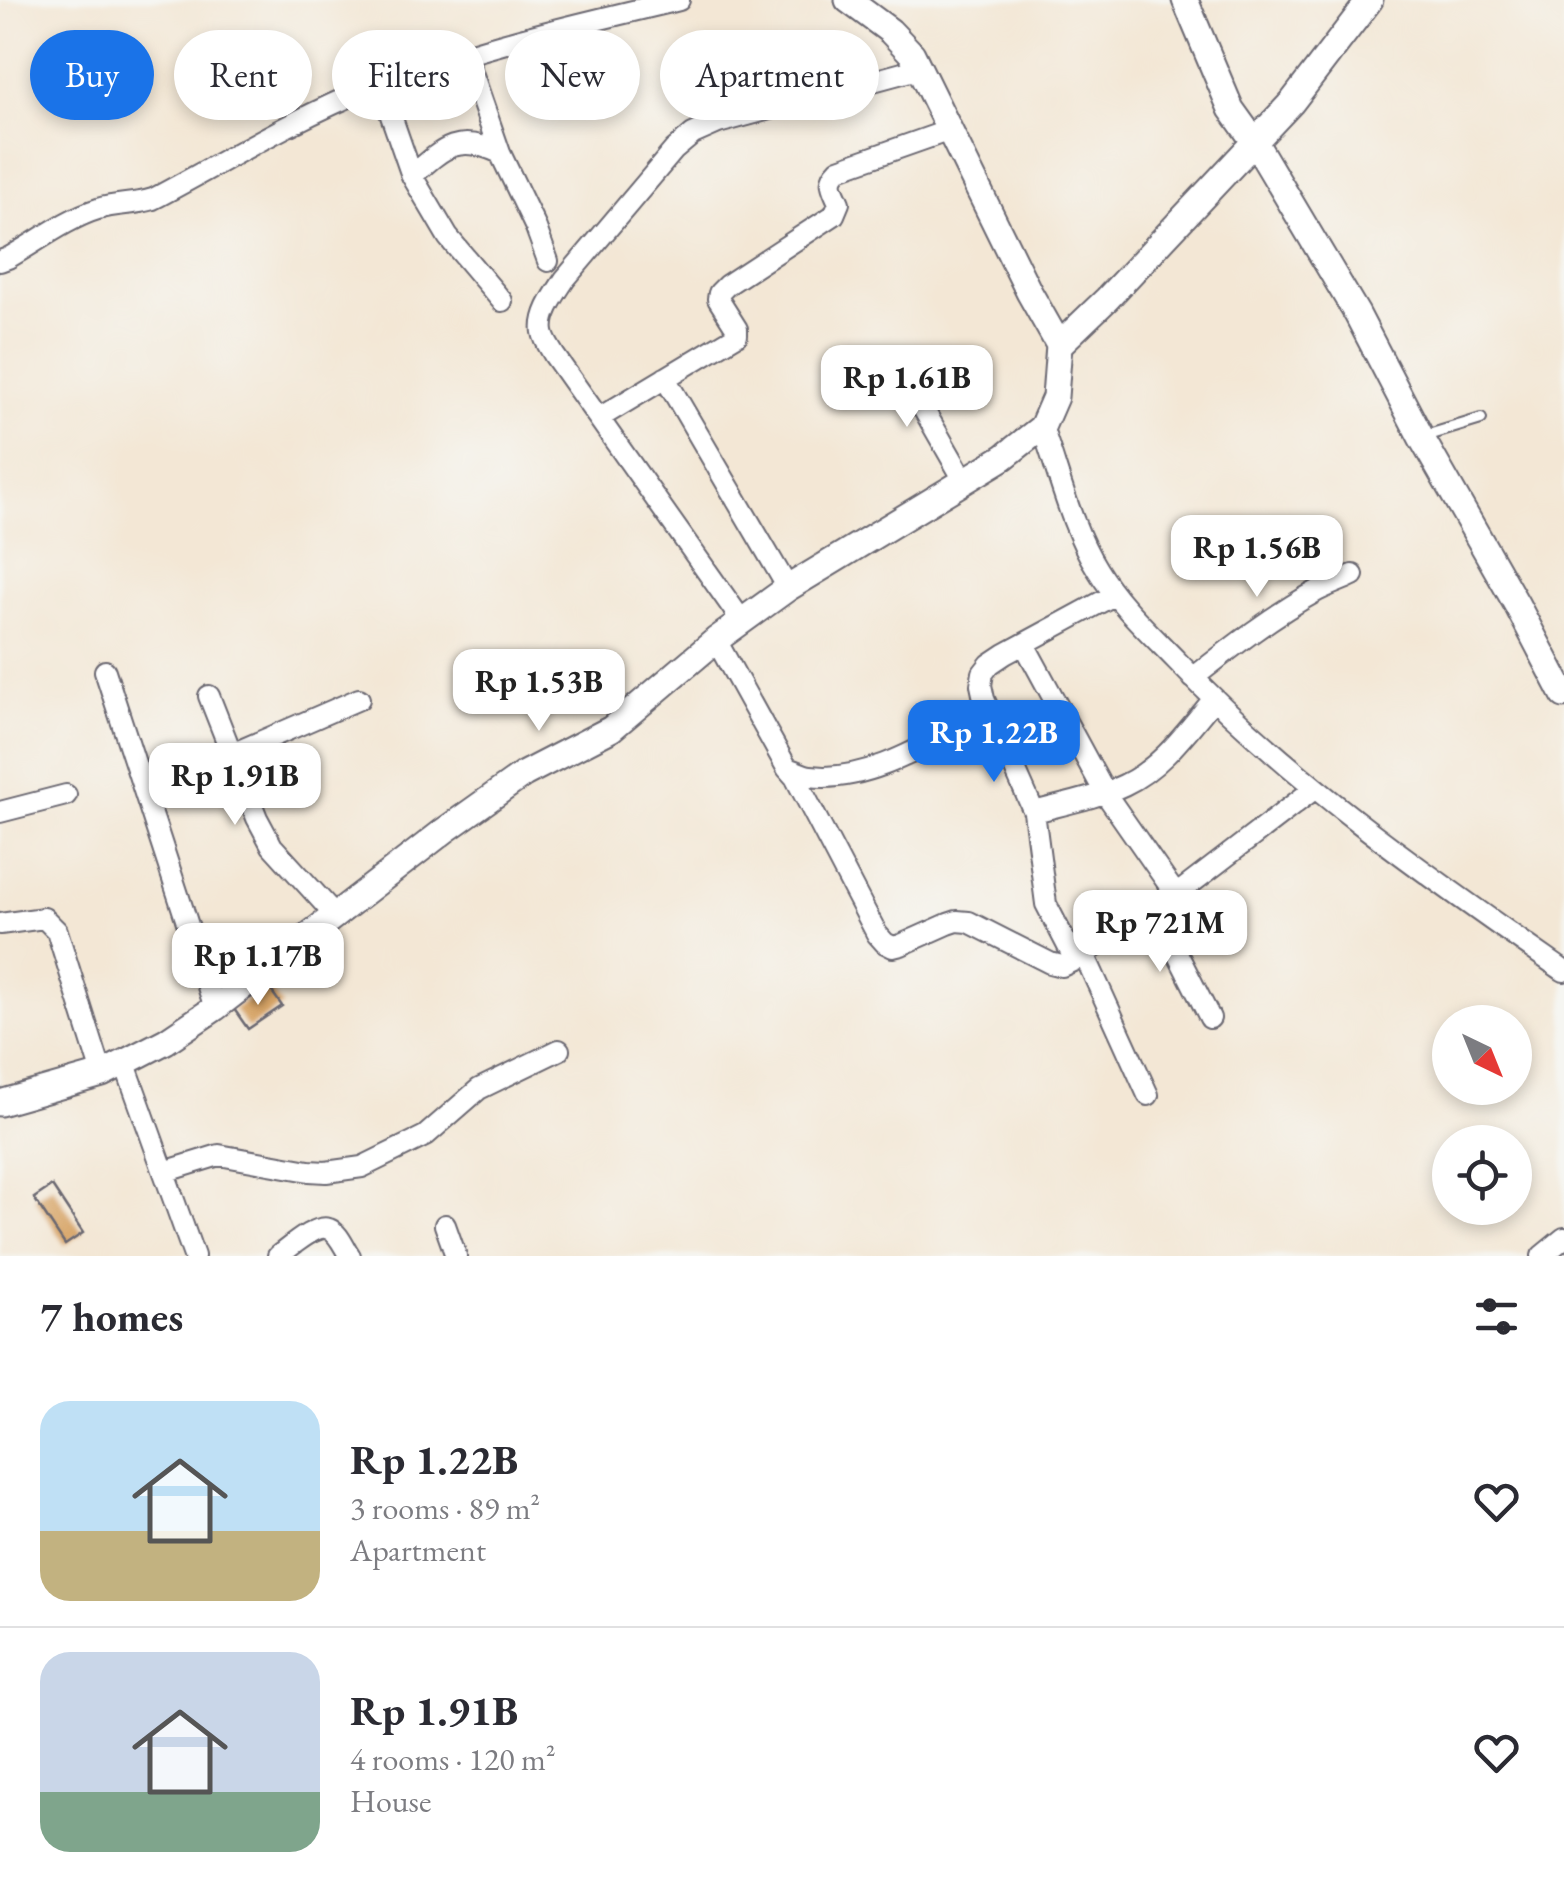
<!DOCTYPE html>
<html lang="en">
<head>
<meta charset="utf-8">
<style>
	body { margin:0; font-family:"EB Garamond",serif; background:#f7f7f7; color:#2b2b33; height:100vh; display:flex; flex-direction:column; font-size:38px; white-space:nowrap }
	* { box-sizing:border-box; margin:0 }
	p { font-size:32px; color:#7c7c81 }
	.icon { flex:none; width:55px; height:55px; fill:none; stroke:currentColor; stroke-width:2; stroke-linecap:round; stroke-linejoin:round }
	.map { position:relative; height:1256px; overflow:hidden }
	.sheet { display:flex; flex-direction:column; background:#fff; flex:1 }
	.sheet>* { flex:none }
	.banner { position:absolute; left:30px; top:30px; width:1000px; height:90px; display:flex; gap:20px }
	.needle { width:65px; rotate:137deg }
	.buttons { position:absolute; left:1432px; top:1005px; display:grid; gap:20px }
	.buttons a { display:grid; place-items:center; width:100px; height:100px; border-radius:50%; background:#fff; box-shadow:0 5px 15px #0003; font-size:50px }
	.price { position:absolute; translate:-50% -85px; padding:0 22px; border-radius:20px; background:#fff; color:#222; font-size:32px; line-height:65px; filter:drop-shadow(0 2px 5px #0008) }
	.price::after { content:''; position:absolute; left:50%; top:60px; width:30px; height:22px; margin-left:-15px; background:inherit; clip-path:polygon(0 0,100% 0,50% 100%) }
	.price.on { background:#1a73e8; color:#fff }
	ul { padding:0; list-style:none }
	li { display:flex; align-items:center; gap:30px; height:250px; padding:0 40px }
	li+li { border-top:2px solid #e1e1e2 }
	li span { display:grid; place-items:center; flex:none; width:280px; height:200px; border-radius:30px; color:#555 }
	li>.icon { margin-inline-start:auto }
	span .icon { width:120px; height:120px; fill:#fffc; stroke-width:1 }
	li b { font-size:42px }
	h2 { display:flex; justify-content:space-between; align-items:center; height:120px; padding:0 40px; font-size:42px }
	.pill { padding:0 35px; border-radius:45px; background:#fff; box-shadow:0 5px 15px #0003; font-size:35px; line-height:90px }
	.pill.on { background:#1a73e8; color:#fff }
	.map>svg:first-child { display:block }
</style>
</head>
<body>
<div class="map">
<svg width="1564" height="1256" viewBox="0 0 1564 1256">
	<rect width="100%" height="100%" fill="#f6f6f2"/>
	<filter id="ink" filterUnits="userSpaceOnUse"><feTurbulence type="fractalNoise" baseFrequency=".01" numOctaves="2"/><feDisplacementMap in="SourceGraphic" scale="20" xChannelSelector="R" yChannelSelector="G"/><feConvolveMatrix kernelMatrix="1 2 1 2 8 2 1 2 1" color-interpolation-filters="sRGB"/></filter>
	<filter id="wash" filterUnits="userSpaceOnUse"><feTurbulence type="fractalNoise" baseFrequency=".0048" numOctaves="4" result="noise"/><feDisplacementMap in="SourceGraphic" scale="40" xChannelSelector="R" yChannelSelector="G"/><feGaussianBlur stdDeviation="2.25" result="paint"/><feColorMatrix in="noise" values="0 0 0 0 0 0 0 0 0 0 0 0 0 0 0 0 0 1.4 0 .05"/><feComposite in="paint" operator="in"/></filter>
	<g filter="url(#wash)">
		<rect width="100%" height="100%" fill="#f3e7d5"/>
		<g id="blocks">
			<path fill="#d7a466" d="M268,986l14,20 -34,23 -14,-20z
				M52,1186l31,47 -18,12 -31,-47z"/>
		</g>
	</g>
	<g filter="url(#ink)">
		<use href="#blocks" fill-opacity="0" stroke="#6b6771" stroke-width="2.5"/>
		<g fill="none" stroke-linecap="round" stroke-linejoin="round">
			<g stroke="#6b6771" stroke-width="14">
				<path id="service" d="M1422,437l59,-18"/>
			</g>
			<g stroke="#6b6771" stroke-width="24">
				<path id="minor" d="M466,55l34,98 36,75 12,33
					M380,84l32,92 36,61 54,64
					M412,176c31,-28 46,-43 88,-23
					M0,261l8,-3c27,-15 60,-40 90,-49 18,-6 37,-4 55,-10 72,-38 142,-81 217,-111 99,-40 205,-63 309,-88
					M893,356l71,124
					M665,378l123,210
					M599,418l138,-83v-6l-19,-30 1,-6 8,-8 107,-70 5,-12c-6,-15 -13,-21 0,-34l111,-39
					M1042,427c17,47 29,100 55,142 21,35 52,63 80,92 115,121 251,215 387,310
					M742,621l-188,-266c-4,-7 -10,-15 -11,-23 -3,-18 13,-39 22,-53l109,-129 19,-16 25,-11 203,-55
					M716,640l71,128 8,9 82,157 8,9 8,4 8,-2 47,-21 9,-3 12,1 81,41 12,3 13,-6 101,-65 138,-106
					M1024,644l81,149 71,102
					M105,671l110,337
					M1193,678c39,-31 80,-63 124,-87 11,-6 24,-10 36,-16
					M209,696l48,122 15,28 62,68
					M232,754l127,-55
					M787,768c7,2 16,7 23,8 61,8 127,-38 179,-64
					M0,812l66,-17
					M1034,812c30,-8 62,-14 90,-27 37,-17 63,-54 89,-85
					M1154,908l56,110
					M0,924l44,-6 13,13 45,143
					M1084,954l64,141
					M1075,960l-29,-56 -12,-92 -50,-113 -3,-14 2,-12 7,-9 15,-10 109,-59
					M125,1064l69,192
					M164,1172l55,-17 90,16 17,1 36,-5 63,-31 54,-47 80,-39
					M445,1225l11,31
					M278,1256c11,-8 39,-33 51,-27 10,4 15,19 21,27
					M1542,1256l22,-18"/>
			</g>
			<g stroke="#6b6771" stroke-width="29">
				<path id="tertiary" d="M1185,0l46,109 23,32 103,173 64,123 96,168 47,90
					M1059,345l48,-46 185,-197 78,-102
					M0,1103l102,-29 64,-33 49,-33 229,-177 80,-57 87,-45 105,-89 72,-52 216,-131 38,-30 13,-30 4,-52 -30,-53 -117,-238 -22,-23 -42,-31"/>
			</g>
			<use href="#service" stroke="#fff" stroke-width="10"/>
			<use href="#minor" stroke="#fff" stroke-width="20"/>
			<use href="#tertiary" stroke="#fff" stroke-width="25"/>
		</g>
	</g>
</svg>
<div class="buttons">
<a><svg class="needle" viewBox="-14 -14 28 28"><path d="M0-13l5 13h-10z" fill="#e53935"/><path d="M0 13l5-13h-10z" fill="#7c7c81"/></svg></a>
<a><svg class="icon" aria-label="locate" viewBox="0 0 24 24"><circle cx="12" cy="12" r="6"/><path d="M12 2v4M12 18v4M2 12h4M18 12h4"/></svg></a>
</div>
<b class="price" style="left:907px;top:430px">Rp 1.61B</b>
<b class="price" style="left:1257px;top:600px">Rp 1.56B</b>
<b class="price" style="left:539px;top:734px">Rp 1.53B</b>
<b class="price on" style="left:994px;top:785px">Rp 1.22B</b>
<b class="price" style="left:235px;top:828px">Rp 1.91B</b>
<b class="price" style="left:1160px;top:975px">Rp 721M</b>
<b class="price" style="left:258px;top:1008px">Rp 1.17B</b>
<div class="banner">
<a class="pill on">Buy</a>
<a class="pill">Rent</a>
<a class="pill">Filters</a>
<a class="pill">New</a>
<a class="pill">Apartment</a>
</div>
</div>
<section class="sheet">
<h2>7 homes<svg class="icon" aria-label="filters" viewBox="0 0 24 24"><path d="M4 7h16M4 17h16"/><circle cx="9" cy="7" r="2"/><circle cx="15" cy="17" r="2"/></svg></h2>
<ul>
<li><span style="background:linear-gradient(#bfe0f5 65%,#c2b280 0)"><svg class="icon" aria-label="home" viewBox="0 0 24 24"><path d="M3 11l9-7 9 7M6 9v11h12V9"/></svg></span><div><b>Rp 1.22B</b><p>3 rooms · 89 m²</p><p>Apartment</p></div><svg class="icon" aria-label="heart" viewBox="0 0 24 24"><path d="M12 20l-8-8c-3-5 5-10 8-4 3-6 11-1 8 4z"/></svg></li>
<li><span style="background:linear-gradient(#c9d6e8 70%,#7fa58c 0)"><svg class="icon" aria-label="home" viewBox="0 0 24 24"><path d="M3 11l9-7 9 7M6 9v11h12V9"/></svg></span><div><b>Rp 1.91B</b><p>4 rooms · 120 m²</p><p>House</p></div><svg class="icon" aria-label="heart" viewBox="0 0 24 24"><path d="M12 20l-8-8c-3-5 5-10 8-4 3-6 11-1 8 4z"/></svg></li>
</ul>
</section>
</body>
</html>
